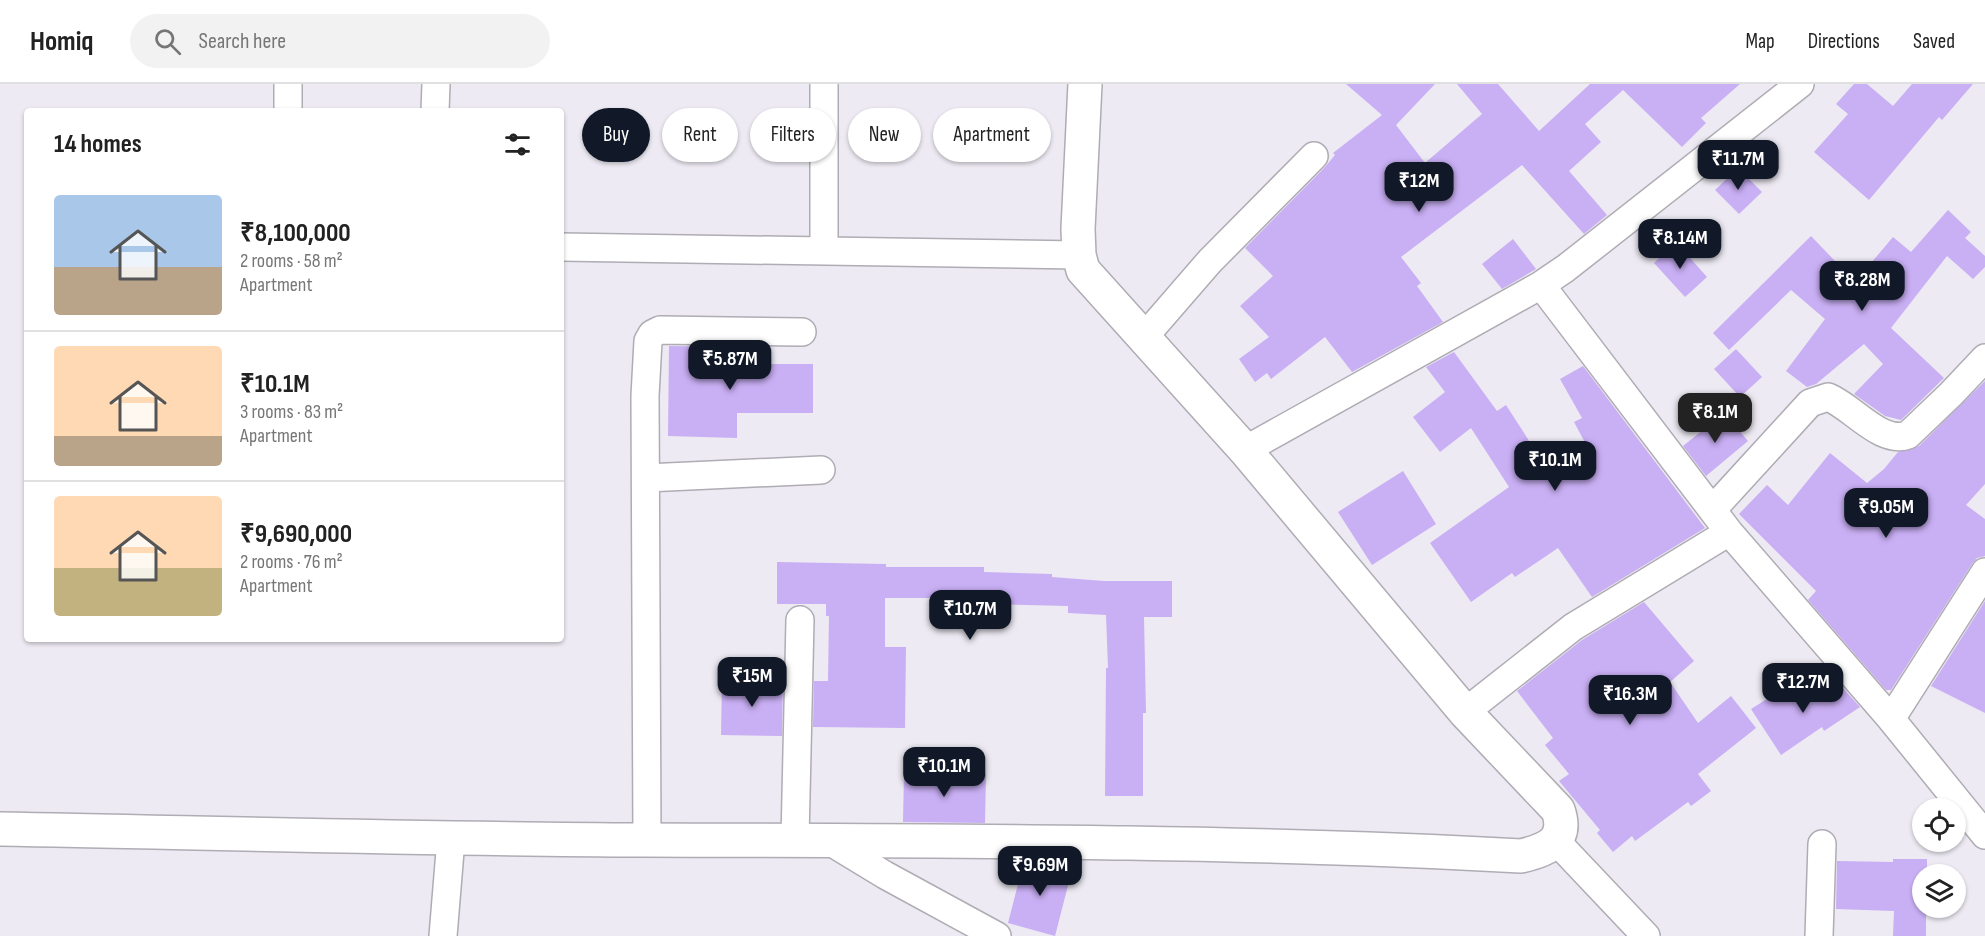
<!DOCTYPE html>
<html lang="en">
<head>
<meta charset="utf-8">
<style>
	body { margin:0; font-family:"Sofia Sans Condensed",sans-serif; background:#f2f2f2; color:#222; height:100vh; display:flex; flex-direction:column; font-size:22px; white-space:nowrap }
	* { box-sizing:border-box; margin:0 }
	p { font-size:20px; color:#767676 }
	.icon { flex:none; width:33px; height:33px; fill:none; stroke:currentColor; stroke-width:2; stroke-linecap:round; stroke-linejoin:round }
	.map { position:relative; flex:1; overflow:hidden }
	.panel { position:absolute; left:24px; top:24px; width:540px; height:534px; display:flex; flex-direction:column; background:#fff; border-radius:6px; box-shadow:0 2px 4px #0004 }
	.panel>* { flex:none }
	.hud { position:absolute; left:582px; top:24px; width:570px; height:54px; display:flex; gap:12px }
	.tools { position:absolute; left:1912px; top:714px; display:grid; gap:12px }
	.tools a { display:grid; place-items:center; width:54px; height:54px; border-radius:50%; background:#fff; box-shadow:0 2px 4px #0004; font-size:30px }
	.price { position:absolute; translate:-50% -51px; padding:0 14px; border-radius:12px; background:#111827; color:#fff; font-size:20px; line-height:39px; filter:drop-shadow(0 2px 3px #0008) }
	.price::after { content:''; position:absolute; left:50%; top:36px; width:18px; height:14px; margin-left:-9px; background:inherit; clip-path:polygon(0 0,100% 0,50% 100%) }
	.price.current { background:#222; color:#fff }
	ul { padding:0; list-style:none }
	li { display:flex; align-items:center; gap:18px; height:150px; padding:0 30px }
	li+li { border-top:2px solid #e0e0e0 }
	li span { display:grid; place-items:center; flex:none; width:168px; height:120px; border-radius:6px; color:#555 }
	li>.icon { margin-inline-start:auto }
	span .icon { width:72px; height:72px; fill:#fffc; stroke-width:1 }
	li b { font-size:26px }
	h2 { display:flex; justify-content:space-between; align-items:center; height:72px; padding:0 30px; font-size:26px }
	.pill { padding:0 21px; border-radius:27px; background:#fff; box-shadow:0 2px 4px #0004; font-size:21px; line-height:54px }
	.pill.current { background:#111827; color:#fff }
	header { display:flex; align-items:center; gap:36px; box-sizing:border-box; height:84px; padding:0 30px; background:#fff; border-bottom:2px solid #e0e0e0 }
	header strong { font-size:28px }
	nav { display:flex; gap:33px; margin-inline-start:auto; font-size:21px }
	.search { width:420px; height:54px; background:#f2f2f2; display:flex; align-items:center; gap:15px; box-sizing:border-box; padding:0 21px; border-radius:33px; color:#767676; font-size:22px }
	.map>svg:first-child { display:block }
</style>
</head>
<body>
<header>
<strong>Homiq</strong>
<div class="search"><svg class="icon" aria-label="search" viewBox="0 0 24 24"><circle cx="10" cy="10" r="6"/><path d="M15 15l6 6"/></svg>Search here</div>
<nav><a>Map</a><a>Directions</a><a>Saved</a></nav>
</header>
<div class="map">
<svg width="1985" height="852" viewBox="0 0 1985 852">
	<rect width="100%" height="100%" fill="#edeaf3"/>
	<path fill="#c9aff4" d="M1346,0h89l-39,41 29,38 57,-49 -25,-30h41l41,47 51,-47h150l-39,34 5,5 -24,24 -59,-57 -38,34 16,18 -32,29 38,44 -23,19 -62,-69 -121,92 20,26 -4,3 26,36 -91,50 -27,-35 -54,42 -4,-6 -12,9 -16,-23 30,-22 -29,-31 33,-30 -28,-28 80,-81 10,-12 -2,-2 49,-38z
		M1854,0h13l26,22 19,-22h61l-31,36 -3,-3 -70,83 -55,-48 34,-38 -12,-10z
		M1738,84l24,24 -23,22 -24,-24z
		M1948,126l23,22 -6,6 20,18v11l-12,12 -26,-23 -56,72 53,50 -43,42 -16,-4 -31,-22 29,-30 -19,-20 -48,40 -9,3 -21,-16 39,-52 -34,-29 -62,60 -16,-17 98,-97 44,46 38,-45 18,15z
		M1513,155l23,30 -34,20 -20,-25z
		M1676,158l31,35 -22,20 -31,-34z
		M669,262l69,1v17h75v49h-76v25l-69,-2z
		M1736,265l26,28 -22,20 -26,-28z
		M1454,268l43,59 9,-6 47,73 37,-26 -16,-30 8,-4 -22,-39 23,-13 122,162 -113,69 -34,-49 -43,29 -3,-4 -41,29 -41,-59 79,-56 -38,-59 -31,24 -27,-35 32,-25 -19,-25z
		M1985,297v103l-19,21 19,14v37l-8,2 -5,6 -81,126h-5l-78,-90 8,-9 -77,-77 28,-29 21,20 42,-52 37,30 17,-14 14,-17 21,-6z
		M1724,329l24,28 -42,35 -23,-30z
		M1403,387l33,53 -64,41 -34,-53z
		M777,478l109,2v3h98v5l68,2v3l52,4h68v36h-28l2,96h-3v83h-38l1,-128h2l-2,-53 -38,-2v-7l-78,-2v-6h-105v49h21l-1,81 -92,-1 1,-46h14l1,-65h-3v-12h-49z
		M1985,517v112l-54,-27z
		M1644,518l50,59 -24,21 28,41 33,-27 25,32 -58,46 13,17 -20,15 -3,-4 -53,39 -3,-5 -19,16 -16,-19 3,-3 -41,-49 10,-7 -24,-29 8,-7 -36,-47 65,-51z
		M1834,594l26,29 -36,24 -2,-4 -41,28 -30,-46 35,-22 11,16z
		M722,595l61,1 -1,56 -61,-1z
		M904,689l82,1 -1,49 -82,-1z
		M1893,775h34v15h-4v34h3v28h-33l1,-25 -58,-2 1,-48 56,1z
		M1024,777h14l34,9 -17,66 -47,-13z"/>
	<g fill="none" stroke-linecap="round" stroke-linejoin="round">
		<g stroke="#afacb4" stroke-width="30">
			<path id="minor" d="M288,27v-27
				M435,27l1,-27
				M561,163l518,8
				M824,167v-167
				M1541,201l188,247 162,187 94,116
				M1145,252l65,-75 104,-105
				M1245,366l296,-165 25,-17 234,-184
				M646,394l175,-8
				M1713,425l97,-106 18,-6c25,10 53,48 80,38l43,-41 34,-36
				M1465,628l108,-85 156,-95
				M1891,635l94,-147
				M795,755l5,-219
				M647,756l-2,-444 3,-55 4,-7 8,-4 142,2
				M829,757l56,34 112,61
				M1556,757l90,95
				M443,852l8,-97
				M1819,852l3,-92"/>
		</g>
		<g stroke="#afacb4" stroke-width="36">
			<path id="tertiary" d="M0,745c214,4 428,10 642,11 293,1 587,0 879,16 26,-6 48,-15 37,-46l-93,-98 -220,-262 -162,-180 -4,-15 -1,-26 7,-145"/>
		</g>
		<use href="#minor" stroke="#fff" stroke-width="27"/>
		<use href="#tertiary" stroke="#fff" stroke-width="33"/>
	</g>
</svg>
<div class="tools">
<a><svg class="icon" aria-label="locate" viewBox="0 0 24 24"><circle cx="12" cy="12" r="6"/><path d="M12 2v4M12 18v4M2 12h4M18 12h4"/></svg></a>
<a><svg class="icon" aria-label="layers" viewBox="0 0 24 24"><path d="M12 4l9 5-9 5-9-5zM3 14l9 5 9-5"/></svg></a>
</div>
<b class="price" style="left:1738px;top:107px">₹11.7M</b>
<b class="price" style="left:1419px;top:129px">₹12M</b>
<b class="price" style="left:1680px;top:186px">₹8.14M</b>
<b class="price" style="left:1862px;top:228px">₹8.28M</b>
<b class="price" style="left:730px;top:307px">₹5.87M</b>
<b class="price current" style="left:1715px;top:360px">₹8.1M</b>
<b class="price" style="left:1555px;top:408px">₹10.1M</b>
<b class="price" style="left:1886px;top:455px">₹9.05M</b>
<b class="price" style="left:970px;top:557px">₹10.7M</b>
<b class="price" style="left:752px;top:624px">₹15M</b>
<b class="price" style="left:1803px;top:630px">₹12.7M</b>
<b class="price" style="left:1630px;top:642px">₹16.3M</b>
<b class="price" style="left:944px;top:714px">₹10.1M</b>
<b class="price" style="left:1040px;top:813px">₹9.69M</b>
<div class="hud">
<a class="pill current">Buy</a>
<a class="pill">Rent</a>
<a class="pill">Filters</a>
<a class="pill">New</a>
<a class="pill">Apartment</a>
</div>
<section class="panel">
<h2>14 homes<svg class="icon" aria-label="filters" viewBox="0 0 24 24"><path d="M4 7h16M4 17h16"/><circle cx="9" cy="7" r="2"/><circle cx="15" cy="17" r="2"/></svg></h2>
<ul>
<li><span style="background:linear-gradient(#a9c7e8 60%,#b9a48a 0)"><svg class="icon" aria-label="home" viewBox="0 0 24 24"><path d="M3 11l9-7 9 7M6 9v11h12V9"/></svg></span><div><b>₹8,100,000</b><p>2 rooms · 58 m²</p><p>Apartment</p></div></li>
<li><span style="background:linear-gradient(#ffd9b3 75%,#b9a48a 0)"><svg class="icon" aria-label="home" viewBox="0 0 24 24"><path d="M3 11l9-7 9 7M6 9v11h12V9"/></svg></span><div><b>₹10.1M</b><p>3 rooms · 83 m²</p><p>Apartment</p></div></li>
<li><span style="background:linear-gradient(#ffd9b3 60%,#c2b280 0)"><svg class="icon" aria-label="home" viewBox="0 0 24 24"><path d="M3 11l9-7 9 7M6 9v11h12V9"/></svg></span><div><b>₹9,690,000</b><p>2 rooms · 76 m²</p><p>Apartment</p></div></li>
</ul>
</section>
</div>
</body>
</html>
